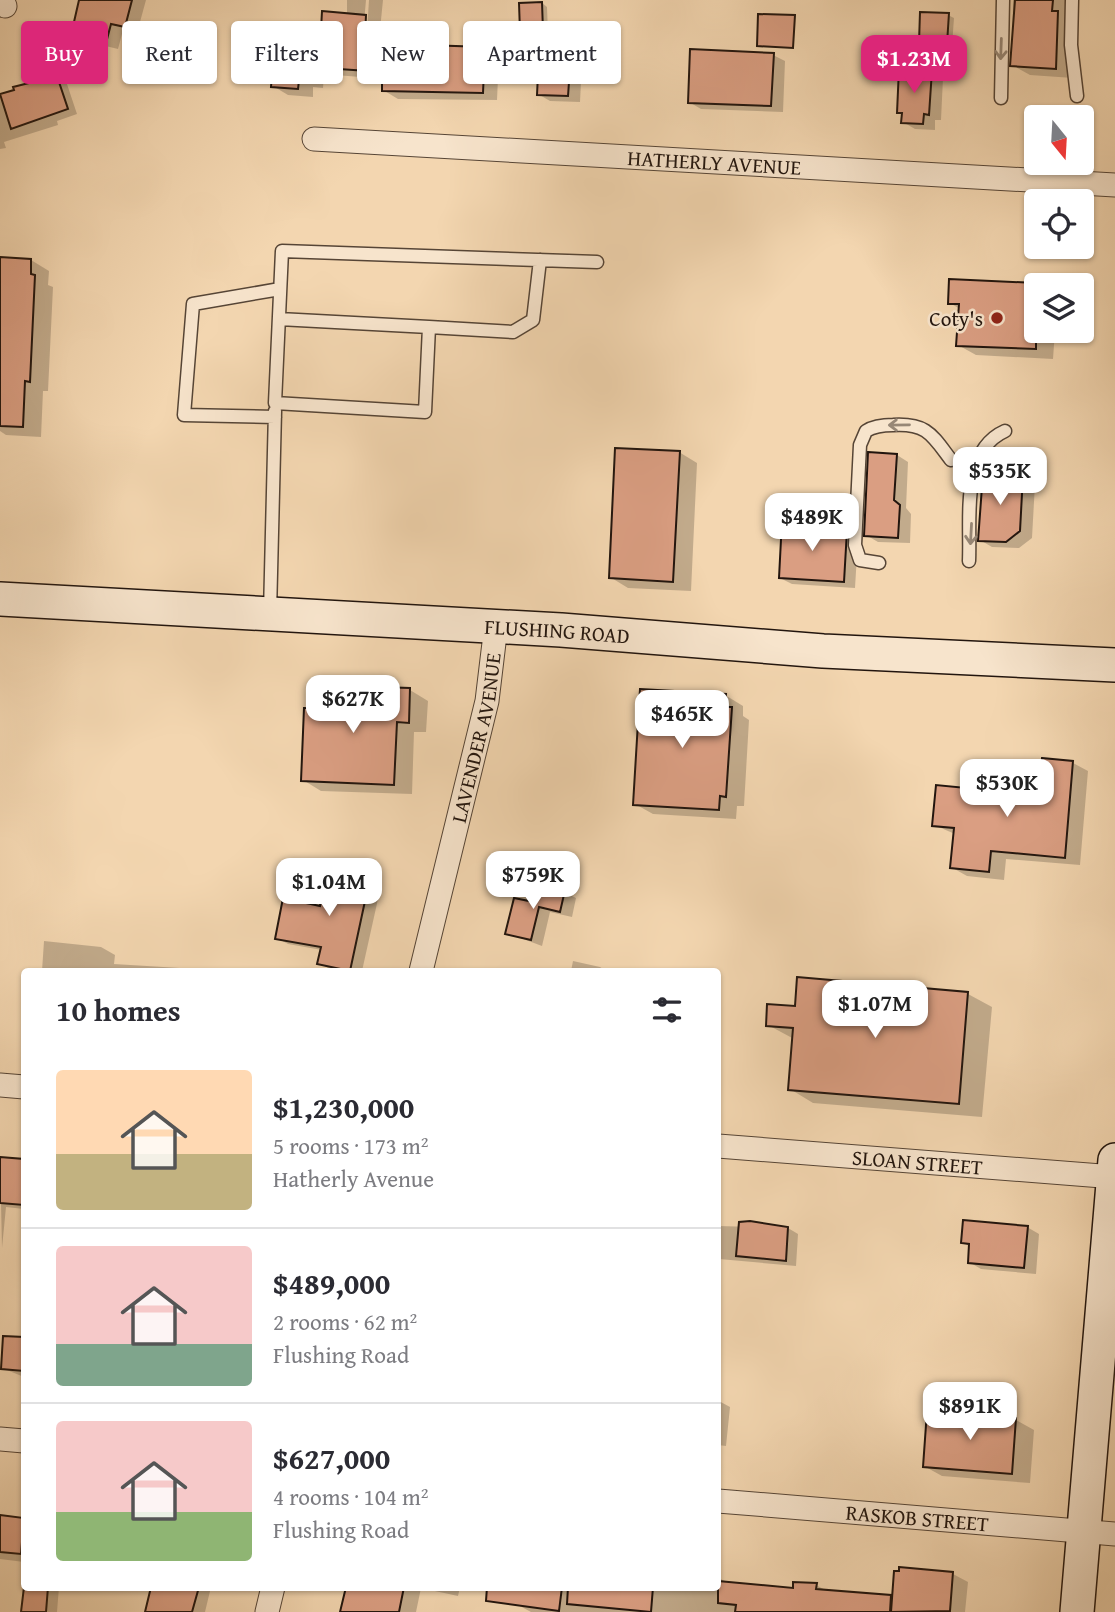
<!DOCTYPE html>
<html lang="en">
<head>
<meta charset="utf-8">
<style>
	body { margin:0; font-family:"Gentium Book Plus",serif; background:#f2f2f3; color:#2b2b33; height:100vh; display:flex; flex-direction:column; font-size:26px; white-space:nowrap }
	* { box-sizing:border-box; margin:0 }
	p { font-size:23px; color:#7c7c81 }
	.icon { flex:none; width:38px; height:38px; fill:none; stroke:currentColor; stroke-width:2; stroke-linecap:round; stroke-linejoin:round }
	.map { position:relative; flex:1; overflow:hidden }
	.sheet { position:absolute; left:21px; top:968px; width:700px; height:623px; display:flex; flex-direction:column; background:#fff; border-radius:7px; box-shadow:0 2px 5px #0004 }
	.sheet>* { flex:none }
	.guide { position:absolute; left:21px; top:21px; width:700px; height:63px; display:flex; gap:14px }
	.needle { width:46px; rotate:162deg }
	.buttons { position:absolute; left:1024px; top:105px; display:grid; gap:14px }
	.buttons a { display:grid; place-items:center; width:70px; height:70px; border-radius:7px; background:#fff; box-shadow:0 2px 5px #0004; font-size:35px }
	.price { position:absolute; translate:-50% -60px; padding:0 16px; border-radius:14px; background:#fff; color:#222; font-size:23px; line-height:46px; filter:drop-shadow(0 2px 4px #0008) }
	.price::after { content:''; position:absolute; left:50%; top:42px; width:21px; height:16px; margin-left:-10px; background:inherit; clip-path:polygon(0 0,100% 0,50% 100%) }
	.price.active { background:#db2777; color:#fff }
	ul { padding:0; list-style:none }
	li { display:flex; align-items:center; gap:21px; height:175px; padding:0 35px }
	li+li { border-top:2px solid #e1e1e2 }
	li span { display:grid; place-items:center; flex:none; width:196px; height:140px; border-radius:7px; color:#555 }
	li>.icon { margin-inline-start:auto }
	span .icon { width:84px; height:84px; fill:#fffc; stroke-width:1 }
	li b { font-size:30px }
	h2 { display:flex; justify-content:space-between; align-items:center; height:84px; padding:0 35px; font-size:30px }
	.pill { padding:0 24px; border-radius:7px; background:#fff; box-shadow:0 2px 5px #0004; font-size:24px; line-height:63px }
	.pill.active { background:#db2777; color:#fff }
	.map>svg:first-child { display:block }
</style>
</head>
<body>
<div class="map">
<svg width="1115" height="1612" viewBox="0 0 1115 1612">
	<rect width="100%" height="100%" fill="#f3d6b0"/>
	<filter id="stains"><feTurbulence type="fractalNoise" baseFrequency=".00286" numOctaves="4"/><feColorMatrix values="0 0 0 0 .2 0 0 0 0 .09 0 0 0 0 .02 0 0 0 .5 -.17"/></filter>
	<radialGradient id="worn" r=".72"><stop offset=".6" stop-color="#630" stop-opacity="0"/><stop offset="1" stop-color="#630" stop-opacity=".3"/></radialGradient>
	<path fill="#0003" d="M80,0h66l-9,33 -14,-3 -5,19 -33,-8 -12,-7z
		M347,0h19l-4,46h4l3,-46h14l-4,40 106,8 14,9 -2,43 -99,-1 -15,-9 1,-11 -60,-5 -1,14 -10,-1v10l-25,-2 -15,-9 2,-20 -15,-8 62,-26 25,-17z
		M1013,0h58l2,78 -43,-3 -18,-10z
		M542,3l5,4 1,27h-20l-6,-3z
		M948,15l6,3 -2,28 -31,-4z
		M570,55l12,7 -2,40 -30,-1 -12,-7z
		M773,55l12,6 -2,51 -82,-3 -12,-7z
		M931,71l12,7 -2,42h-6v10l-20,-1 -12,-7v-7l-5,-3z
		M57,78l10,6 10,30 -20,7 1,4 -54,17 2,6 -6,1v-55l35,-13 4,3z
		M0,259l31,1 18,11 -1,14 5,2 -5,104h-5l-2,46 -35,-2 -6,-4z
		M951,281l88,4h-3v46h19l-2,28 -77,-4 -18,-10 2,-36 -10,-6z
		M679,452l18,11 -6,128 -63,-3 -18,-11z
		M897,455l11,7 -2,46 5,6 -1,29 -32,-1 -12,-7z
		M1023,477l12,7 -3,54 -13,10 -27,-1 -12,-7z
		M807,523l12,7 27,2 12,6 -3,50 -63,-4 -12,-6z
		M410,690l18,11 -2,31h-12l-2,62 -91,-3 -18,-11 77,-87z
		M725,695l18,11v10l6,4 -5,86h-7l-1,13 -83,-5 -18,-10z
		M1073,763l15,8 -8,94 -74,-6 -2,21 -37,-4 -16,-9 4,-33 -21,-9 106,-28z
		M330,867l41,8 11,6 -20,90 -32,-2 -11,-6 3,-13 -34,-6 -11,-6 44,-30z
		M564,892l12,6 -4,19 -22,-5 -8,34 -35,-13 28,-29z
		M44,941l57,6 14,8 -1,9 115,7h-187z
		M573,961l27,6 6,4h-35z
		M968,994l24,13 -10,110 -169,-14 -23,-14 4,-50 -26,-14 28,-17z
		M0,1159l24,2v48l-18,-2 -4,41z
		M718,1226l70,2 10,6 -2,32 -77,-7 -1,19z
		M1027,1227l12,7 -3,40 -55,-5 -12,-7 2,-15 -8,-5z
		M5,1338l19,1v38l-22,-9z
		M719,1401l11,6 -4,39 -8,-1z
		M1016,1420l18,10 -4,53 -88,-7 -18,-10z
		M0,1519l24,2v41l-24,-3z
		M953,1574l15,8 -3,30h-434l-13,-7 1,-8 -47,-10h246v-9l14,6 62,5 22,-4 11,6 67,6z
		M25,1587h34l-2,25h-31z
		M153,1587h58l-6,25h-58z
		M349,1587h111l-2,9 -37,-8 -5,24h-73z"/>
	<path fill="#da9e82" stroke="#22150e" stroke-width="2" d="M79,0h53l-7,27 -14,-3 -5,19 -35,-8z
		M1015,0h38l-1,11h6l-2,58 -46,-3z
		M542,2l1,29 -23,1 -1,-29z
		M322,11l44,4 -1,22 61,2 -1,6 60,2 -2,46 -101,-2v-19l-72,-5 -1,14 -10,-1 -1,9 -27,-2 2,-27 -15,-1 3,-34 60,5z
		M920,12l29,1 -2,31 -28,-1z
		M758,14l37,1 -2,33 -36,-2z
		M690,49l84,4 -3,53 -83,-3z
		M539,52l32,2 -3,42 -31,-1z
		M899,68l33,2 -3,45 -5,-1 -1,10 -22,-1 1,-10h-5z
		M57,76l11,33 -57,20 -11,-35 14,-4 -1,-3z
		M0,257l31,2v15l4,1 -5,107 -5,-1 -2,46 -23,-1z
		M949,279l87,4v66l-80,-3 3,-42h-11z
		M615,448l65,3 -7,131 -64,-4z
		M868,452l29,2 -3,46 6,5 -2,33 -34,-2z
		M983,473l40,2 -3,56 -14,11 -28,-1z
		M782,520l26,1 -1,7 40,2 -3,52 -65,-4z
		M378,687l32,1 -1,35 -12,-1 -3,63 -93,-4 3,-73h5l1,-19 68,3z
		M640,689l86,5 -1,13h7l-6,90 -6,-1 -1,14 -86,-5z
		M1042,758l31,3 -8,97 -74,-7 -2,21 -39,-4 4,-40 -22,-2 4,-41 102,10z
		M328,865l43,8 -21,98 -33,-7 4,-17 -46,-8 8,-41 37,8z
		M538,884l27,6 -5,22 -21,-5 -8,33 -26,-6 9,-36 20,4z
		M797,977l171,15 -9,112 -171,-14 5,-62 -27,-2 1,-22 28,2z
		M0,1157l24,2v46l-24,-2z
		M963,1220l65,6 -4,42 -56,-5 1,-19 -8,-1z
		M750,1221l38,6 -2,34 -50,-5 3,-34z
		M3,1336l21,1v34l-23,-2z
		M927,1411l89,7 -4,56 -89,-7z
		M0,1515l24,3 -3,36 -21,-2z
		M899,1567l54,5 -3,39 -59,1 3,-41h5z
		M718,1581l75,7v-6l24,1 -1,6 75,6 -1,17h-155l1,-7 -18,-2z
		M24,1587h24l-2,25h-25z
		M151,1587h48l-7,25h-47z
		M346,1587h58l-5,25h-59z
		M487,1587h75l-3,24 -73,-10z
		M568,1587h85l-2,25 -84,-8z"/>
	<g fill="none" stroke-linecap="round" stroke-linejoin="round">
		<g stroke="#564536" stroke-width="15">
			<path id="service" d="M1072,0l-1,45 6,51
				M1001,98l2,-98
				M279,319l150,8 -4,85 -150,-9 7,-152 315,11
				M429,327l84,5 20,-12 7,-60
				M275,417l-91,-2 9,-111 87,-15
				M969,561c2,-41 -9,-110 36,-130
				M879,563l-19,-3 -5,-15 5,-100 6,-14c8,-5 17,-6 27,-6 34,-2 39,10 58,35
				M270,613l5,-202"/>
		</g>
		<g stroke="#564536" stroke-width="25">
			<g id="minor">
				<path d="M2,0l3,6"/>
				<path id="s1" d="M314,139l801,46"/>
				<path id="s2" d="M421,971l66,-270 9,-75"/>
				<path d="M0,1085l24,2"/>
				<path id="s3" d="M718,1146l397,31"/>
				<path d="M0,1439l24,2"/>
				<path id="s4" d="M718,1501l397,33"/>
				<path d="M267,1612l6,-25"/>
			</g>
		</g>
		<g stroke="#22150e" stroke-width="36">
			<g id="secondary">
				<path id="s5" d="M0,599l561,31 262,21 292,14"/>
				<path d="M1077,1612l38,-452"/>
			</g>
		</g>
		<use href="#service" stroke="#f7e4cc" stroke-width="12"/>
		<use href="#minor" stroke="#f7e4cc" stroke-width="23"/>
		<use href="#secondary" stroke="#f7e4cc" stroke-width="33"/>
	</g>
	<defs><path id="oneway-shaft" d="M-6 0H5M1.5-3L5.5 0L1.5 3" fill="none" stroke-width="1.6" stroke-linecap="round" stroke-linejoin="round" transform="scale(1.75)"/></defs>
	<g stroke="#978776">
		<use href="#oneway-shaft" transform="translate(1001 49) rotate(92)"/>
		<use href="#oneway-shaft" transform="translate(899 425) rotate(179)"/>
		<use href="#oneway-shaft" transform="translate(971 534) rotate(93)"/>
	</g>
	<circle fill="#8f2418" stroke="#f7e4cc" stroke-width="2.5" cx="997" cy="318" r="7"/>
	<g text-anchor="middle" dominant-baseline="central" stroke-width="5" stroke-linejoin="round" paint-order="stroke">
		<g font-size="21" fill="#22150e" stroke="#f7e4cc">
			<text stroke="none"><textPath href="#s1" startOffset="401">HATHERLY AVENUE</textPath></text>
			<text stroke="none"><textPath href="#s5" startOffset="558">FLUSHING ROAD</textPath></text>
			<text stroke="none"><textPath href="#s2" startOffset="240">LAVENDER AVENUE</textPath></text>
			<text stroke="none"><textPath href="#s3" startOffset="200">SLOAN STREET</textPath></text>
			<text stroke="none"><textPath href="#s4" startOffset="200">RASKOB STREET</textPath></text>
		</g>
		<g font-size="21" fill="#22150e" stroke="#f7e4cc" text-anchor="end">
			<text x="983" y="318">Coty's</text>
		</g>
	</g>
	<rect width="100%" height="100%" filter="url(#stains)"/>
	<rect width="100%" height="100%" fill="url(#worn)"/>
</svg>
<div class="buttons">
<a><svg class="needle" viewBox="-14 -14 28 28"><path d="M0-13l5 13h-10z" fill="#e53935"/><path d="M0 13l5-13h-10z" fill="#7c7c81"/></svg></a>
<a><svg class="icon" aria-label="locate" viewBox="0 0 24 24"><circle cx="12" cy="12" r="6"/><path d="M12 2v4M12 18v4M2 12h4M18 12h4"/></svg></a>
<a><svg class="icon" aria-label="layers" viewBox="0 0 24 24"><path d="M12 4l9 5-9 5-9-5zM3 14l9 5 9-5"/></svg></a>
</div>
<b class="price active" style="left:914px;top:95px">$1.23M</b>
<b class="price" style="left:1000px;top:507px">$535K</b>
<b class="price" style="left:812px;top:553px">$489K</b>
<b class="price" style="left:353px;top:735px">$627K</b>
<b class="price" style="left:682px;top:750px">$465K</b>
<b class="price" style="left:1007px;top:819px">$530K</b>
<b class="price" style="left:533px;top:911px">$759K</b>
<b class="price" style="left:329px;top:918px">$1.04M</b>
<b class="price" style="left:875px;top:1040px">$1.07M</b>
<b class="price" style="left:970px;top:1442px">$891K</b>
<div class="guide">
<a class="pill active">Buy</a>
<a class="pill">Rent</a>
<a class="pill">Filters</a>
<a class="pill">New</a>
<a class="pill">Apartment</a>
</div>
<section class="sheet">
<h2>10 homes<svg class="icon" aria-label="filters" viewBox="0 0 24 24"><path d="M4 7h16M4 17h16"/><circle cx="9" cy="7" r="2"/><circle cx="15" cy="17" r="2"/></svg></h2>
<ul>
<li><span style="background:linear-gradient(#ffd9b3 60%,#c2b280 0)"><svg class="icon" aria-label="home" viewBox="0 0 24 24"><path d="M3 11l9-7 9 7M6 9v11h12V9"/></svg></span><div><b>$1,230,000</b><p>5 rooms · 173 m²</p><p>Hatherly Avenue</p></div></li>
<li><span style="background:linear-gradient(#f6c9c9 70%,#7fa58c 0)"><svg class="icon" aria-label="home" viewBox="0 0 24 24"><path d="M3 11l9-7 9 7M6 9v11h12V9"/></svg></span><div><b>$489,000</b><p>2 rooms · 62 m²</p><p>Flushing Road</p></div></li>
<li><span style="background:linear-gradient(#f6c9c9 65%,#8fb573 0)"><svg class="icon" aria-label="home" viewBox="0 0 24 24"><path d="M3 11l9-7 9 7M6 9v11h12V9"/></svg></span><div><b>$627,000</b><p>4 rooms · 104 m²</p><p>Flushing Road</p></div></li>
</ul>
</section>
</div>
</body>
</html>
